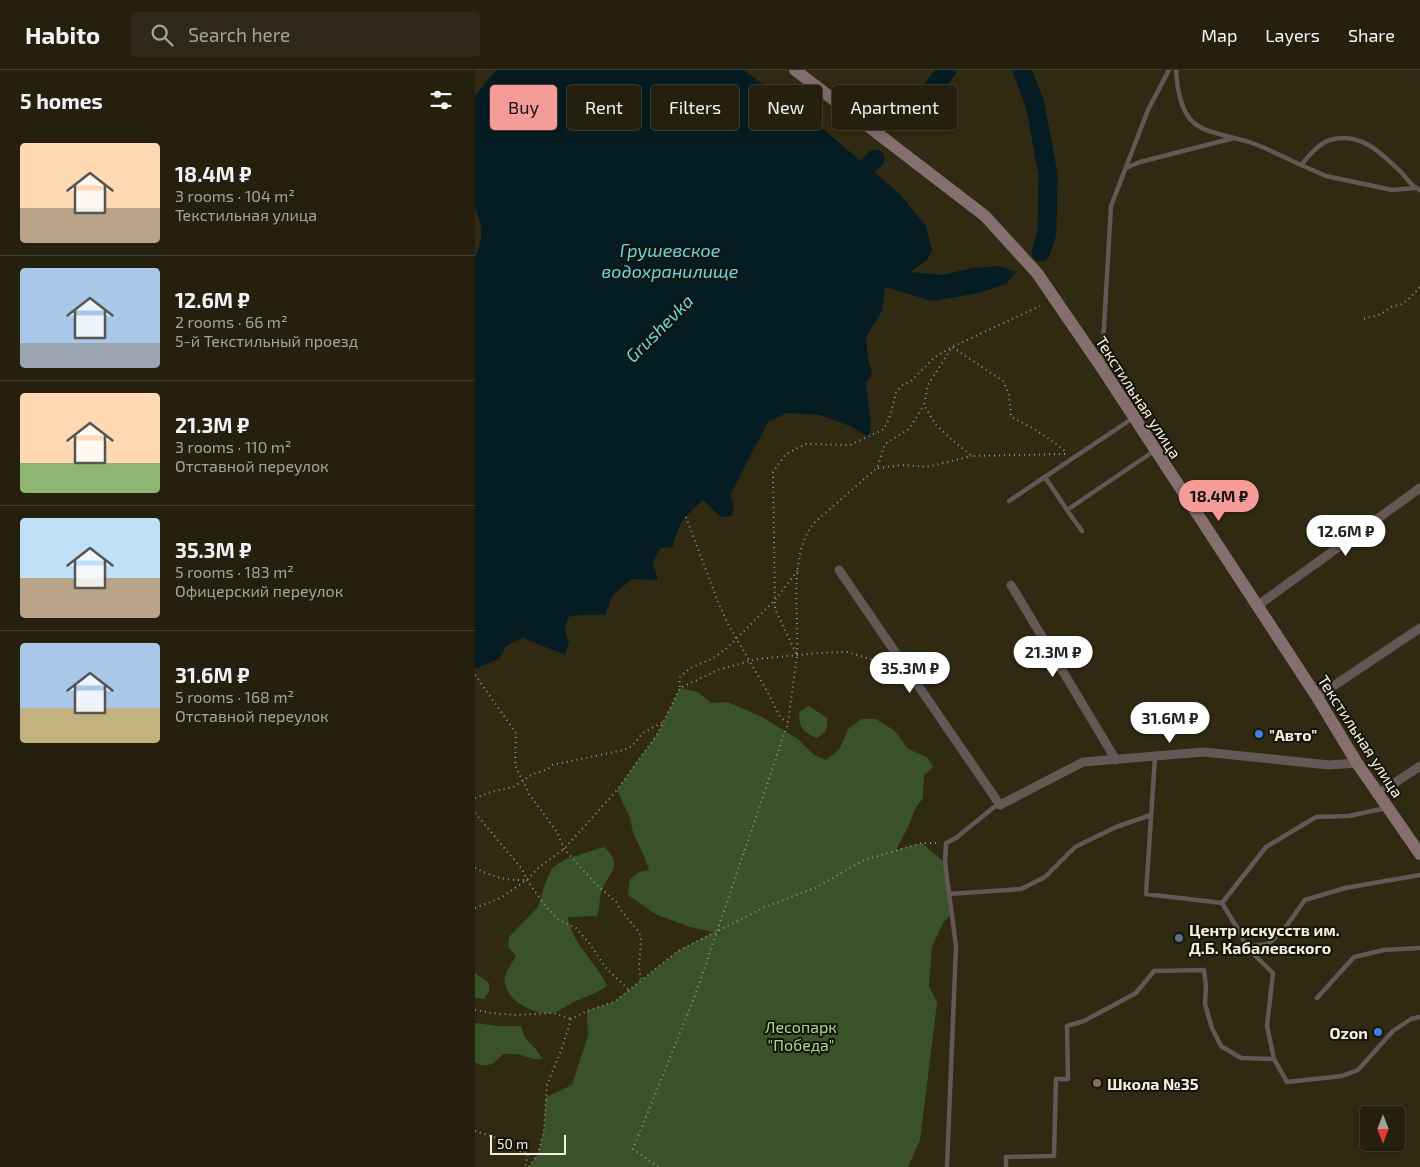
<!DOCTYPE html>
<html lang="en">
<head>
<meta charset="utf-8">
<style>
	body { margin:0; font-family:"Exo 2",sans-serif; background:#2d2817; color:#f1f3f6; height:100vh; display:flex; flex-direction:column; font-size:19px; white-space:nowrap }
	* { box-sizing:border-box; margin:0 }
	p { font-size:16px; color:#a3a39e }
	.icon { flex:none; width:28px; height:28px; fill:none; stroke:currentColor; stroke-width:2; stroke-linecap:round; stroke-linejoin:round }
	.map { position:relative; flex:1; overflow:hidden }
	.panel { display:flex; flex-direction:column; background:#25200e; width:475px }
	.panel>* { flex:none }
	.banner { position:absolute; left:15px; top:15px; width:475px; height:45px; display:flex; gap:10px }
	.needle { width:32px; rotate:180deg }
	.tools { position:absolute; left:885px; top:1036px; display:grid; gap:10px }
	.tools a { display:grid; place-items:center; width:45px; height:45px; border-radius:5px; background:#25200e; box-shadow:0 2px 12px #0003,0 0 0 1px #423e2e; font-size:25px }
	.scale { position:absolute; left:15px; bottom:12px; width:76px; box-sizing:border-box; padding-left:5px; border:2px solid #f3efe0; border-top:0; font-size:14px; line-height:18px; white-space:nowrap; color:#f3efe0; -webkit-text-stroke:4px #161309; paint-order:stroke }
	.price { position:absolute; translate:-50% -42px; padding:0 11px; border-radius:18px; background:#fff; color:#222; font-size:16px; line-height:32px; filter:drop-shadow(0 1px 2px #0008) }
	.price::after { content:''; position:absolute; left:50%; top:30px; width:15px; height:11px; margin-left:-8px; background:inherit; clip-path:polygon(0 0,100% 0,50% 100%) }
	.price.current { background:#f59b98; color:#111 }
	ul { padding:0; list-style:none }
	li { display:flex; align-items:center; gap:15px; height:125px; padding:0 20px }
	li+li { border-top:1px solid #423e2e }
	li span { display:grid; place-items:center; flex:none; width:140px; height:100px; border-radius:5px; color:#555 }
	li>.icon { margin-inline-start:auto }
	span .icon { width:60px; height:60px; fill:#fffc; stroke-width:1 }
	li b { font-size:21px }
	h2 { display:flex; justify-content:space-between; align-items:center; height:60px; padding:0 20px; font-size:21px }
	.tag { padding:0 18px; border-radius:5px; background:#25200e; box-shadow:0 2px 12px #0003,0 0 0 1px #423e2e; font-size:18px; line-height:45px }
	.tag.current { background:#f59b98; color:#111 }
	header { display:flex; align-items:center; gap:30px; box-sizing:border-box; height:70px; padding:0 25px; background:#25200e; border-bottom:1px solid #423e2e }
	header strong { font-size:24px }
	nav { display:flex; gap:28px; margin-inline-start:auto; font-size:18px }
	.search { width:350px; height:45px; background:#2d2817; display:flex; align-items:center; gap:12px; box-sizing:border-box; padding:0 18px; border-radius:5px; color:#a3a39e; font-size:19px }
	main { display:flex; flex:1; min-height:0 }
	.map>svg:first-child { display:block }
</style>
</head>
<body>
<header>
<strong>Habito</strong>
<div class="search"><svg class="icon" aria-label="search" viewBox="0 0 24 24"><circle cx="10" cy="10" r="6"/><path d="M15 15l6 6"/></svg>Search here</div>
<nav><a>Map</a><a>Layers</a><a>Share</a></nav>
</header>
<main>
<section class="panel">
<h2>5 homes<svg class="icon" aria-label="filters" viewBox="0 0 24 24"><path d="M4 7h16M4 17h16"/><circle cx="9" cy="7" r="2"/><circle cx="15" cy="17" r="2"/></svg></h2>
<ul>
<li><span style="background:linear-gradient(#ffd9b3 65%,#b9a48a 0)"><svg class="icon" aria-label="home" viewBox="0 0 24 24"><path d="M3 11l9-7 9 7M6 9v11h12V9"/></svg></span><div><b>18.4M ₽</b><p>3 rooms · 104 m²</p><p>Текстильная улица</p></div></li>
<li><span style="background:linear-gradient(#a9c7e8 75%,#9aa5b1 0)"><svg class="icon" aria-label="home" viewBox="0 0 24 24"><path d="M3 11l9-7 9 7M6 9v11h12V9"/></svg></span><div><b>12.6M ₽</b><p>2 rooms · 66 m²</p><p>5-й Текстильный проезд</p></div></li>
<li><span style="background:linear-gradient(#ffd9b3 70%,#8fb573 0)"><svg class="icon" aria-label="home" viewBox="0 0 24 24"><path d="M3 11l9-7 9 7M6 9v11h12V9"/></svg></span><div><b>21.3M ₽</b><p>3 rooms · 110 m²</p><p>Отставной переулок</p></div></li>
<li><span style="background:linear-gradient(#bfe0f5 60%,#b9a48a 0)"><svg class="icon" aria-label="home" viewBox="0 0 24 24"><path d="M3 11l9-7 9 7M6 9v11h12V9"/></svg></span><div><b>35.3M ₽</b><p>5 rooms · 183 m²</p><p>Офицерский переулок</p></div></li>
<li><span style="background:linear-gradient(#a9c7e8 65%,#c2b280 0)"><svg class="icon" aria-label="home" viewBox="0 0 24 24"><path d="M3 11l9-7 9 7M6 9v11h12V9"/></svg></span><div><b>31.6M ₽</b><p>5 rooms · 168 m²</p><p>Отставной переулок</p></div></li>
</ul>
</section>
<div class="map">
<svg width="945" height="1097" viewBox="0 0 945 1097">
	<rect width="100%" height="100%" fill="#312a13"/>
	<path fill="#39522a" d="M205,618l18,4 13,11 16,-1 35,15 36,22 16,16 12,5 13,-10 10,-22 13,-9h14l19,12 13,18 19,8 6,10 -9,8 -1,23 -8,11 -7,18 -12,23 26,-7 23,20 7,50 -9,10 -11,24 -3,39 8,17 -17,137 -12,27h-379l9,-13 6,-25 2,-32 26,-12 16,-49 -1,-25 27,-9 64,-51 36,-19 -24,-5 -33,-12 -29,-20 2,-16 9,-7 10,-2 -4,-12 -12,-25 -3,-15 -13,-28 41,-57z
		M334,636l18,12c1,11 -1,16 -11,20 -14,-7 -17,-11 -17,-26z
		M129,777c22,20 2,27 -3,46 -2,8 -1,15 -4,23l-29,1c3,27 29,45 39,69 -10,7 -20,10 -31,15 -8,3 -16,11 -25,12 -17,3 -50,-15 -46,-36 2,-7 8,-15 11,-21l-8,-9 1,-10 29,-30 6,-20 8,-19 14,-9z
		M0,903l14,10v9l-5,7 -9,-1z
		M0,953l23,3h23l4,12 10,10 8,11h-9l-17,-5h-14c-9,10 -16,15 -28,8z"/>
	<path fill="#051d22" d="M21,0h248l80,60 76,64 26,32 6,24 -5,10 -17,12 32,3 30,-7 28,-2 16,6 -10,12 -27,9 -47,8 -47,-14 -3,24 -16,26 2,22 4,15 -6,9 5,39 -2,15 -19,-11 -30,-11 -33,-2 -19,9 -38,73 4,9 -2,12 -11,1 -18,-17c-18,16 -25,23 -30,47l-12,1 -8,14 5,18 -26,-1 -19,16 -8,20h-28l-9,2 -3,13 4,12 -4,13 -42,-17 -17,8 -7,13 -24,10v-412c9,-18 8,-31 0,-49v-112z"/>
	<g fill="none" stroke-linecap="round" stroke-linejoin="round">
		<path stroke="#051d22" stroke-width="19" d="M547,0l13,34 13,70 -1,59 -6,19
			M442,39l30,-39
			M375,113l25,-24"/>
		<path stroke="#9a9482" stroke-width="2" stroke-dasharray="1 4" stroke-linecap="butt" d="M889,249l17,-5 12,-8 7,-1 8,-5 12,-13
			M590,384l-93,2 -20,-16 -16,-15 -12,-20 4,-20 24,-38 51,34 6,14 2,22c21,10 39,21 56,36
			M403,398l26,-3 23,2 45,-11
			M211,447l32,85 11,24 38,65 13,26 7,5
			M322,584c2,-40 -9,-99 17,-131l63,-55 8,-24 24,-15 15,-24
			M0,605l41,58 -1,32 14,29 28,38 7,17 32,35 20,18 4,7 18,22 3,6 -2,30 2,13
			M205,617l-1,-9 11,-10 22,-9 14,-10 49,-49 23,-30
			M0,728l16,-6 22,-5 20,-13 15,-5 4,-4 72,-15 8,-4 11,-13 20,-11
			M0,743l47,56 5,11 19,27 13,13 17,8 13,15 17,25 23,22
			M0,798c16,8 31,13 49,12
			M0,838l25,-10 27,-18 11,-12 26,-19 53,-59 41,-57 22,-45 38,-18 39,-11 62,-6 28,-1 33,10 18,12
			M0,940l16,3 25,2 37,-2 18,6
			M0,1061l31,10 12,10 10,2 -3,14
			M54,1097l9,-13 6,-25 3,-44 15,-37 9,-29 16,-8 27,-9 64,-51 87,-44 50,-19 49,-28 58,-17h17
			M183,1097l-25,-18 63,-156 92,-270 9,-68 -22,-46 -2,-137 13,-18 20,-10 44,1 34,-16 5,-10 7,-26 5,-7 10,-5 24,-24 17,-10 88,-41"/>
		<path stroke="#645756" stroke-width="4.5" d="M701,0c1,17 4,41 18,53 13,11 42,14 58,20 17,6 33,15 49,22 8,-9 18,-22 29,-25 30,-9 51,13 71,32 6,6 10,15 19,18
			M826,95l25,11 66,14 23,-2
			M651,98l14,-6 94,-24
			M627,291l9,-155 37,-96 21,-40
			M570,407l22,33 87,-59
			M534,431l124,-83
			M592,440l15,21
			M680,687l-9,137 76,9 19,31 5,13 27,26 -6,53 7,33 13,23 55,-6 16,-6 35,-39 18,-12 9,-2
			M474,824l72,-5 24,-12 30,-30 41,-20 35,-12
			M747,833l44,-56 50,-30 33,-1 37,-8
			M771,877l22,-3 14,-12 23,-32 40,-12 75,-13
			M842,928l37,-41 30,-7 36,-2
			M472,1097l9,-221 -11,-83 1,-20 10,-5 38,-31 6,-2
			M531,1097v-10l48,-1 2,-77h12l-1,-53 17,-5 52,-28 18,-22 50,-1 2,16 -1,18 7,24 9,18 20,12 33,1"/>
		<path stroke="#645756" stroke-width="9" d="M364,500l161,235 83,-43 121,-10 125,13 28,-2
			M536,515l105,175
			M782,536l163,-118
			M842,627l103,-69
			M903,724l42,-28"/>
		<path stroke="#846f6e" stroke-width="12" d="M320,0l190,146 52,57 65,95 215,329 40,66 63,91"/>
	</g>
	<g fill="#3f7fe0" stroke="#161309" stroke-width="2">
		<circle cx="784" cy="664" r="5"/>
		<circle cx="903" cy="962" r="5"/>
	</g>
	<circle fill="#5c6f8a" stroke="#161309" stroke-width="2" cx="704" cy="868" r="5"/>
	<circle fill="#8d6e63" stroke="#161309" stroke-width="2" cx="622" cy="1013" r="5"/>
	<g text-anchor="middle" dominant-baseline="central" stroke-width="4" stroke-linejoin="round" paint-order="stroke">
		<g font-size="16" fill="#f3efe0" stroke="#161309">
			<text transform="translate(664 327) rotate(57)">Текстильная улица</text>
			<text transform="translate(886 666) rotate(57)">Текстильная улица</text>
		</g>
		<g font-size="16" font-weight="bold" fill="#f3efe0" stroke="#161309" text-anchor="start">
			<text x="794" y="664">"Авто"</text>
			<text x="714" y="859">Центр искусств им.<tspan x="714" dy="18">Д.Б. Кабалевского</tspan></text>
			<text x="893" y="962" text-anchor="end">Ozon</text>
			<text x="632" y="1013">Школа №35</text>
		</g>
		<g font-size="16" fill="#a9d88f" stroke="#161309">
			<text x="326" y="956">Лесопарк<tspan x="326" dy="18">"Победа"</tspan></text>
		</g>
		<g font-size="18" font-style="italic" fill="#62d8ee" stroke="#161309">
			<text x="195" y="180">Грушевское<tspan x="195" dy="21">водохранилище</tspan></text>
			<text transform="translate(184 258) rotate(-45)">Grushevka</text>
		</g>
	</g>
</svg>
<div class="tools">
<a><svg class="needle" viewBox="-14 -14 28 28"><path d="M0-13l5 13h-10z" fill="#e53935"/><path d="M0 13l5-13h-10z" fill="#a3a39e"/></svg></a>
</div>
<div class="scale">50 m</div>
<b class="price current" style="left:744px;top:452px">18.4M ₽</b>
<b class="price" style="left:871px;top:487px">12.6M ₽</b>
<b class="price" style="left:578px;top:608px">21.3M ₽</b>
<b class="price" style="left:435px;top:624px">35.3M ₽</b>
<b class="price" style="left:695px;top:674px">31.6M ₽</b>
<div class="banner">
<a class="tag current">Buy</a>
<a class="tag">Rent</a>
<a class="tag">Filters</a>
<a class="tag">New</a>
<a class="tag">Apartment</a>
</div>
</div>
</main>
</body>
</html>
